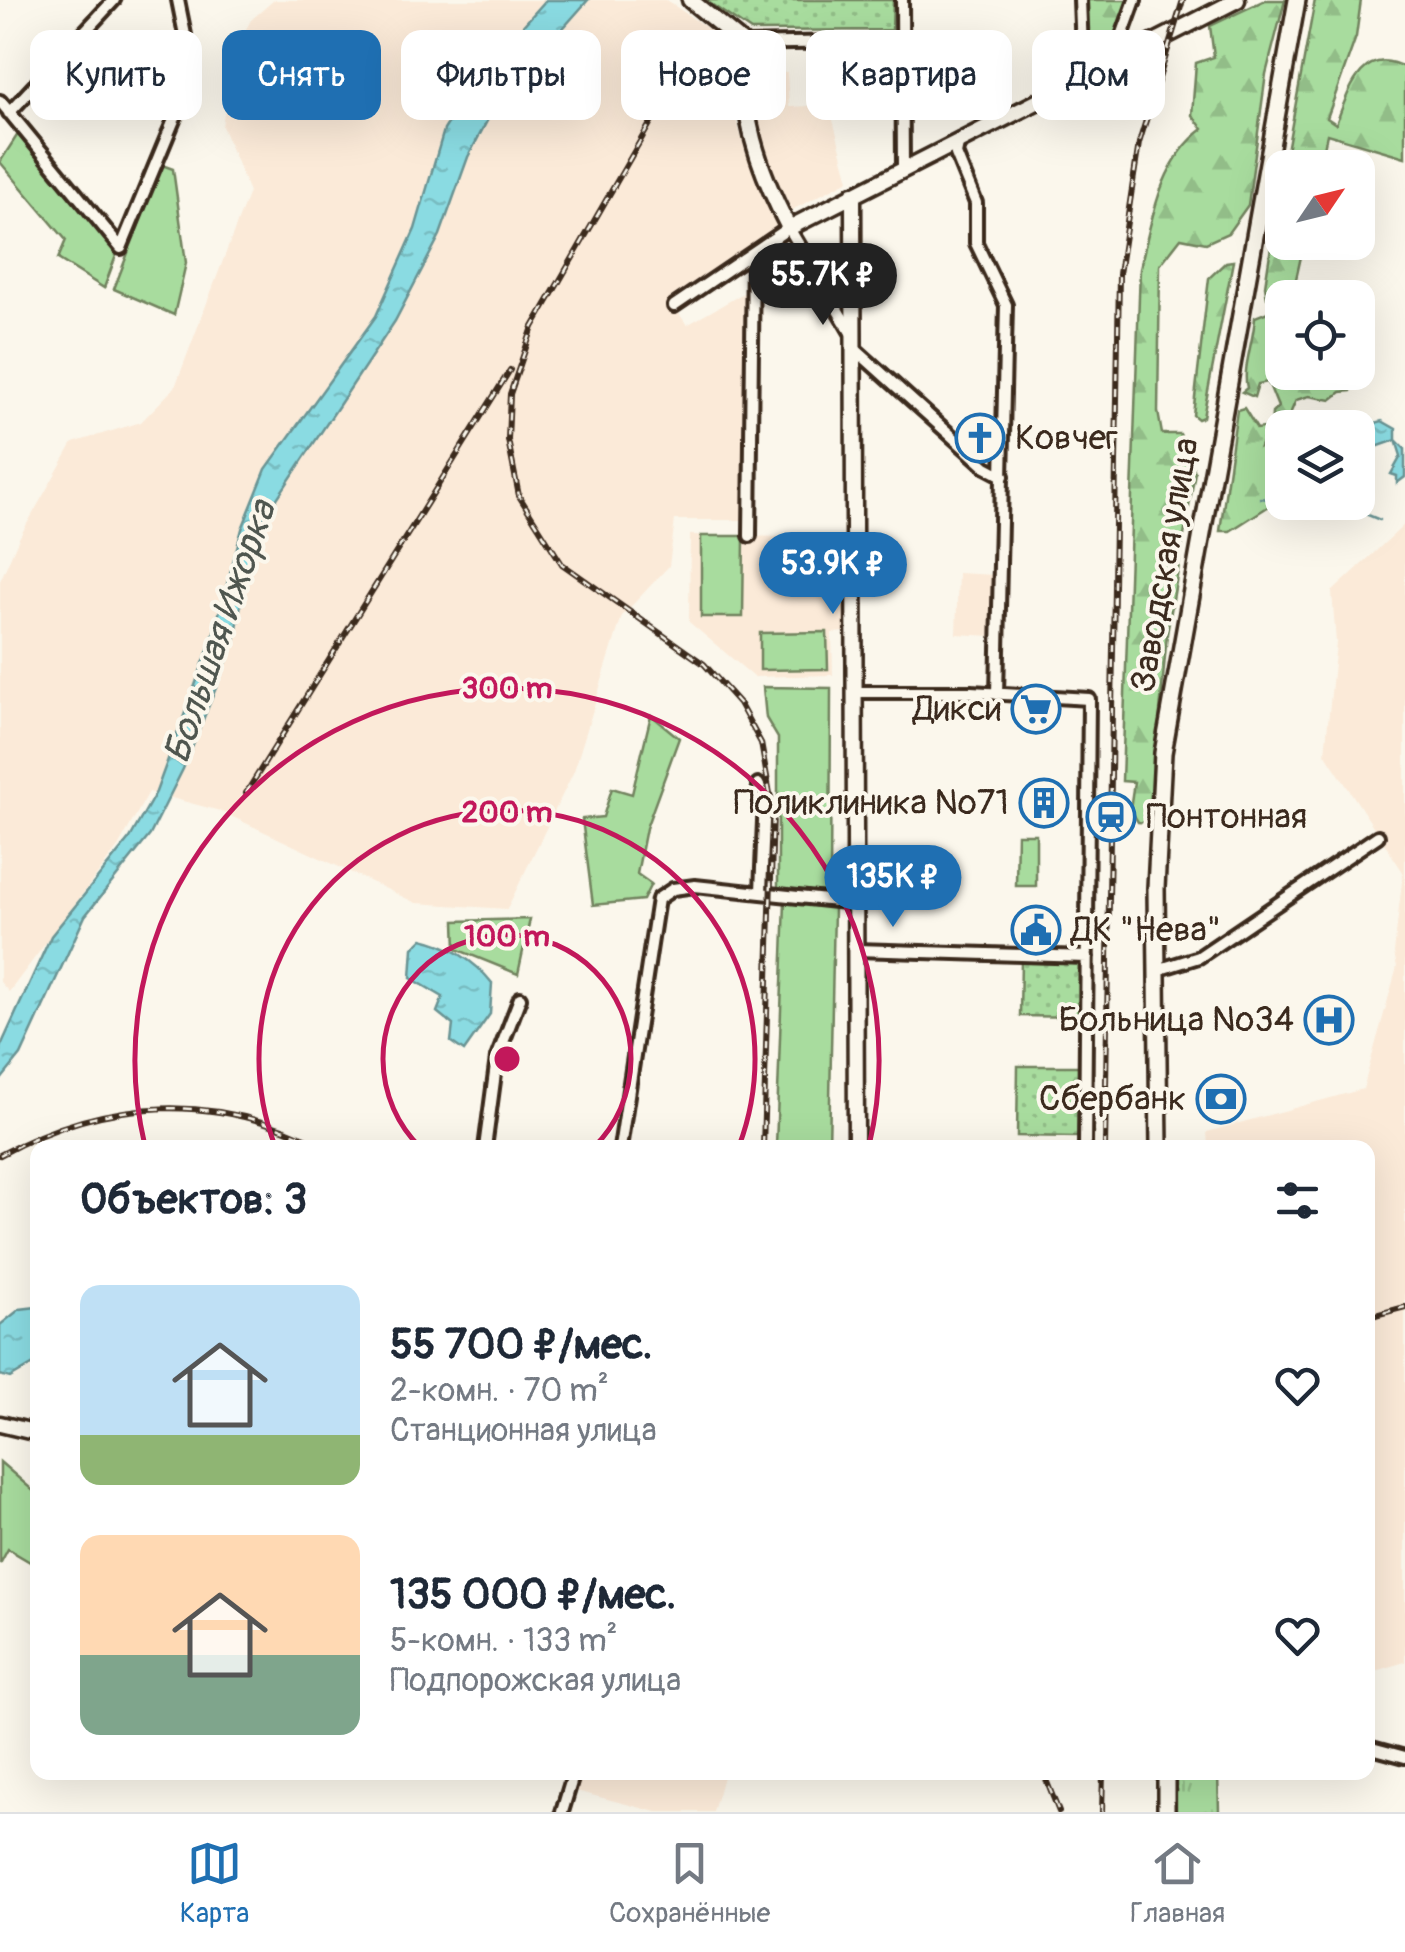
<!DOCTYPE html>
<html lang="ru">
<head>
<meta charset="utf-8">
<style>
	body { margin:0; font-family:Pangolin,sans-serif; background:#f2f2f3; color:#1f2937; height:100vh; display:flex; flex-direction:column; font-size:38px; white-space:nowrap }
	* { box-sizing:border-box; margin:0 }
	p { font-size:32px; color:#747a83 }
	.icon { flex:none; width:55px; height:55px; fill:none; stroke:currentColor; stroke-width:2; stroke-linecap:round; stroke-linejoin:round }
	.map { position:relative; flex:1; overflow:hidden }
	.panel { position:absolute; left:30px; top:1140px; width:1345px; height:640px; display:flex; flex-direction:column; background:#fff; border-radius:20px; box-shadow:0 10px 40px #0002 }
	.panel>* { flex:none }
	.hud { position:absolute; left:30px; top:30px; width:1345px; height:90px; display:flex; gap:20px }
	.needle { width:65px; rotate:55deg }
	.tools { position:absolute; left:1265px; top:150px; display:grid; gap:20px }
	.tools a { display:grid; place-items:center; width:110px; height:110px; border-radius:20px; background:#fff; box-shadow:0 10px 40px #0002; font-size:50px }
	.price { position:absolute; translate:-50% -85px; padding:0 22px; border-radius:35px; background:#1f6fb2; color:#fff; font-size:32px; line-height:65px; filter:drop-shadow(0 2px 5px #0008) }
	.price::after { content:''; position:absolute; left:50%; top:60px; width:30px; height:22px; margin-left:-15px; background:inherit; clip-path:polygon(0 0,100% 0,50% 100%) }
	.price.current { background:#222; color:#fff }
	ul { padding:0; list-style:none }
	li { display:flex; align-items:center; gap:30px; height:250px; padding:0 50px }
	li span { display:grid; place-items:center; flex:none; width:280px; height:200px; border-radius:20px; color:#555 }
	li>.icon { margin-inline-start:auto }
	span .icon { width:120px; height:120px; fill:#fffc; stroke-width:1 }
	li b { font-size:42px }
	h2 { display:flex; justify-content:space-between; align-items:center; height:120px; padding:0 50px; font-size:42px }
	.pill { padding:0 35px; border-radius:20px; background:#fff; box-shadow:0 10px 40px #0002; font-size:35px; line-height:90px }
	.pill.current { background:#1f6fb2; color:#fff }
	.tabs { display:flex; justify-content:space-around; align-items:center; height:140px; border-top:2px solid #e0e1e3; background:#fff; font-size:28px; color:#747a83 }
	.tabs a { display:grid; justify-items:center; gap:5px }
	.tabs .current { color:#1f6fb2 }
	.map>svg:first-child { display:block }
</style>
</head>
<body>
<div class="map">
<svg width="1405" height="1812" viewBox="0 0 1405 1812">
	<defs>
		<pattern id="grass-tufts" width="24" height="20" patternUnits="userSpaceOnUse" patternTransform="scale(2.5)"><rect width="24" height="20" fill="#a8dc9e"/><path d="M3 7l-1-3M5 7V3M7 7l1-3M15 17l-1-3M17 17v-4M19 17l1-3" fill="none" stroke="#92bd88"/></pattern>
		<pattern id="forest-firs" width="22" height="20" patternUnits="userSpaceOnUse" patternTransform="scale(2.5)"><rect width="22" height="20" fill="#a8dc9e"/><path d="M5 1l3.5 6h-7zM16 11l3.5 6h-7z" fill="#92bd88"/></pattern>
		<pattern id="park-dots" width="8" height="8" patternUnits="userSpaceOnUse" patternTransform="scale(2.5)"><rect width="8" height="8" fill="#a8dc9e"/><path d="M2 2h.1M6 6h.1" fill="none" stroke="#92bd88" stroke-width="1.8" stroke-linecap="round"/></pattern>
		<pattern id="water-ripples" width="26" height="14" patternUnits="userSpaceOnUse" patternTransform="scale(2.5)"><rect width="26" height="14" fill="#8adbe2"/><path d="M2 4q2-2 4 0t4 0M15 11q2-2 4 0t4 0" fill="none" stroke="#78bcc1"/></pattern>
	</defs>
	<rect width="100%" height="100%" fill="#fbf7ec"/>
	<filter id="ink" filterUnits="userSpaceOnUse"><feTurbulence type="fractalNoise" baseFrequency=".01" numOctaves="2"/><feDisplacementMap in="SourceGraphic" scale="20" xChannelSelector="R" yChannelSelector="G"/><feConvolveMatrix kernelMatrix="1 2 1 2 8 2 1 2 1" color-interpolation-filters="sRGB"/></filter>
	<g filter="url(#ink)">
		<path fill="#fbead8" d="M274,0h392l69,47 -3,60 15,48 35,68 -113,76 18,26 62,-35 -3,230h-71l-6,46 -47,50 -48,155 -67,138 -91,-6 -196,-92 -71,-19 -31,55 -109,145 -9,-10v-401l19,-43 54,-95 68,-21 34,-35 74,-195 -27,-66 12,-75 17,-31z
			M787,72l2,35 40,-2 20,75 -57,30 -28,-55 -13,-58 -1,-24z
			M1405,524v1138l-37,11v-525l-160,-1 -1,-15 156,-43 34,-122 -3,-14 9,-81 -78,-119 11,-110 -4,-51z
			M690,535l97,2 26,35h31l1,60 -13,1 1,42 -79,2 -65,-55z
			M958,573l36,2 -2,61 -36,-2z
			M582,1773v-1l142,1 -11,39h-56l-81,-21z"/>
		<path fill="url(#grass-tufts)" stroke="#72835e" stroke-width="2.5" d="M1176,1773h42l1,39h-43z"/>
		<path fill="url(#forest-firs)" stroke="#72835e" stroke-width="2.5" d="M1087,0h45l-16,48 -27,17z
			M1265,0h20l-19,74 -18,131 -20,28 -22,10 -25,-5 -21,27 -2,147 4,22h18l15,38 -28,162 -17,189 -12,-1 -8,-13 4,-27 -12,-1 18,-513c12,-49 20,-107 63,-139l-11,-14 4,-52 18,-6 -4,-31z
			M1315,0h46l-5,37 -29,81 9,6c12,-31 26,-81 69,-56v89l-78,-23 -7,33h-36z
			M1282,175v67l22,1 -12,54 -25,1 -2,-12z
			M1233,261l-30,156 -5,2 -5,-4 16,-137 17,-16z
			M1270,311l12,3v58l76,3 -7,16 -10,1 -10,8 -22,-4 -13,4 -14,33 -18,4 -4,10 14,-7 -1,16 9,2v20l-8,8 3,15 -47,30h-10l17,-121 7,-2 13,21 14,-2 1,-14 6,-6 -10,-25 -10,2 -4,13 -12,-5 5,-4c-5,-20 7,-48 8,-71z"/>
		<path fill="url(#park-dots)" stroke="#72835e" stroke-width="2.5" d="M705,0h188l-1,30 -141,1z
			M1021,960l62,2 -1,55 -62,-1z
			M1018,1066h61l-1,71 -61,-1z"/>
		<path fill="#a8dc9e" stroke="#72835e" stroke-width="2.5" d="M18,134l99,119 -13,35 -46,-29 8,-19 -66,-78z
			M162,165l11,4 13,94 -12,52 -60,-26z
			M701,536h43l-1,81h-42z
			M827,632l1,37 -68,1v-37z
			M763,687l68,1 -1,208 -52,-9v-149l-12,-20z
			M651,715l28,23 -33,90 -9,46 14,10 -8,16 -50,5 -11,-86 21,-2 9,-29 20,6z
			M1017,834h19v52h-20z
			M785,902l49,6 -5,239h-53z
			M530,919l-12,55 -62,-25 -1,-28z
			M0,1462l37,32v72l-29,-17 -8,15z"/>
		<path fill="url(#water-ripples)" stroke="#6a9494" stroke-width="2.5" d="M546,0h42l-92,104 -28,53 -28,78 -45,86 -133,200 -17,57 -10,63 -52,128 -33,66 -65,81 -64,139 -21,26v-33l51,-112 79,-98 26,-46 56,-153 30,-110 24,-60 110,-153 39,-87 29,-99 32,-52z
			M1382,421l14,8v11l9,9v28l-8,6v-7l-6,-2 10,-18 -5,-16 -20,7 -10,26h-8v-30l7,-17z
			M422,939c27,6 53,22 70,44l-2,31 -26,37 -13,-9 2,-17 -16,-13 6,-15 -32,-19 2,-30z
			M37,1307v55l-27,16 -10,-3v-50l20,-16z"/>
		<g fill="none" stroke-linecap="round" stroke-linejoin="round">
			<path stroke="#6a9494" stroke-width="2.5" d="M1260,498l22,3
				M1289,502l50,1 41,17"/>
			<g stroke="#3b2a1e" stroke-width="18">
				<path id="street" d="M902,0l1,168
					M1080,0l3,76
					M744,44l158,-3
					M1113,61l22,-61
					M0,101l121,147 67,-162 2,-26 -12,-60
					M9,113l105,-113
					M959,140l-3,14 20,49v40l30,62 -9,389
					M674,306l115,-78 64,108
					M856,350l130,117 17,9
					M750,536l3,-283
					M856,692h115l118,7 -4,449
					M758,784l7,14 -4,93
					M856,950l231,7
					M1157,970l42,-13 179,-121
					M485,1148l12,-90 23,-60
					M620,1148l38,-249 15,-10 22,-3 160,17
					M1368,1747l37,10
					M562,1812l12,-40"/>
			</g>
			<g stroke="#3b2a1e" stroke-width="21">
				<path id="secondary" d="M690,0l54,44c-4,70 13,123 45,184l448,-228
					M853,194l3,954
					M0,1424l38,9"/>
			</g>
			<g stroke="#3b2a1e" stroke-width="22">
				<path id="primary" d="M1159,1148l-3,-260 7,-135 134,-753
					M1166,1772v40"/>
			</g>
			<use href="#street" stroke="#fbf7ec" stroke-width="10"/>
			<use href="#secondary" stroke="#fbf7ec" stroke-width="14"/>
			<use href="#primary" stroke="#fbf7ec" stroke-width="15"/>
			<g stroke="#3b2a1e" stroke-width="6">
				<path id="rail" d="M696,44l-163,283 -23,67 -2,46 11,56 43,68 142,100 35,39 22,40 12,68 -10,337
					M246,793l264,-423
					M1105,1148l14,-874 20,-131 44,-143
					M0,1155c106,-58 217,-64 325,-7
					M1368,1317l37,-10
					M1043,1772l16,40
					M1102,1812l1,-40"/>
			</g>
			<use href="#rail" stroke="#fbf7ec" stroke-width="2.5" stroke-dasharray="8" stroke-linecap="butt"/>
		</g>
	</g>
	<g fill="none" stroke="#c2185b" stroke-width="5">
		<path d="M420 1147A124 124 0 1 1 594 1147"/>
		<path d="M275 1146A248 248 0 1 1 739 1146"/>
		<path d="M145 1146A372 372 0 1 1 869 1146"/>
	</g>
	<defs>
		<g id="church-ring" transform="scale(2.5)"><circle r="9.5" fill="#fbf7ec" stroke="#1f6fb2" stroke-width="1.5"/><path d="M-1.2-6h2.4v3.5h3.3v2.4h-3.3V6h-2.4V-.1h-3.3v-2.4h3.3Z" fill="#1f6fb2"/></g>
		<g id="supermarket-ring" transform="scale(2.5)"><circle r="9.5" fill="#fbf7ec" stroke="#1f6fb2" stroke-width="1.5"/><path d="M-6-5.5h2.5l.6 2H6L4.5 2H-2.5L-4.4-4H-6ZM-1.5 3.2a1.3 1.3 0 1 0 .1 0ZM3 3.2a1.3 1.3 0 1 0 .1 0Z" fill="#1f6fb2"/></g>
		<g id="building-ring" transform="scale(2.5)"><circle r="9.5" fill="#fbf7ec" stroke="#1f6fb2" stroke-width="1.5"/><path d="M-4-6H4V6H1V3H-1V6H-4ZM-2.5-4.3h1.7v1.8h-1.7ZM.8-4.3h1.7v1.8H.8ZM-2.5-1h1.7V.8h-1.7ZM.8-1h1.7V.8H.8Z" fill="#1f6fb2"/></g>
		<g id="station-ring" transform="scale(2.5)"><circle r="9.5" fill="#fbf7ec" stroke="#1f6fb2" stroke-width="1.5"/><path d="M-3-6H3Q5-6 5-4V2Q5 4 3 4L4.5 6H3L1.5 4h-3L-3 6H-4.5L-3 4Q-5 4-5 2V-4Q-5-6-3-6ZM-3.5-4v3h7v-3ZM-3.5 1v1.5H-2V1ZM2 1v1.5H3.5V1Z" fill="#1f6fb2"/></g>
		<g id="civic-ring" transform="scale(2.5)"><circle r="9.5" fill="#fbf7ec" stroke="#1f6fb2" stroke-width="1.5"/><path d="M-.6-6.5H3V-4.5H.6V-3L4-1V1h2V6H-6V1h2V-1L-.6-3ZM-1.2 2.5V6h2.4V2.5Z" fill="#1f6fb2"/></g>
		<g id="hospital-ring" transform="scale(2.5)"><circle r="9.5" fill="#fbf7ec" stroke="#1f6fb2" stroke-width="1.5"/><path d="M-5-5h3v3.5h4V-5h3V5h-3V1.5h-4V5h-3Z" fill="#1f6fb2"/></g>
		<g id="bank-ring" transform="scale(2.5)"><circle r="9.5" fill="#fbf7ec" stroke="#1f6fb2" stroke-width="1.5"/><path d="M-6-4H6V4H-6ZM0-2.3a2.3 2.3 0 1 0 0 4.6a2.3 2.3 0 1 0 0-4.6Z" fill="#1f6fb2"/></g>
	</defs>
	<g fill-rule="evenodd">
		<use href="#church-ring" x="980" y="438"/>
		<use href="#supermarket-ring" x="1036" y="709"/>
		<use href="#building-ring" x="1044" y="803"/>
		<use href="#station-ring" x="1111" y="817"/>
		<use href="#civic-ring" x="1036" y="930"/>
		<use href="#hospital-ring" x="1329" y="1020"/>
		<use href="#bank-ring" x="1221" y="1099"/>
	</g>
	<g text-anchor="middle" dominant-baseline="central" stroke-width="8" stroke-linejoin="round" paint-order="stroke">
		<g font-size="35" fill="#3b2a1e" stroke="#fbf7ec" text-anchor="end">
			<text x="1015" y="438" text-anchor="start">Ковчег</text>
			<text x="1001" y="709">Дикси</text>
			<text x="1009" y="803">Поликлиника №71</text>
			<text x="1146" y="817" text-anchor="start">Понтонная</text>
			<text x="1071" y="930" text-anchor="start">ДК "Нева"</text>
			<text x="1294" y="1020">Больница №34</text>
			<text x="1186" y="1099">Сбербанк</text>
		</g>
		<g font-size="35" fill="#3b2a1e" stroke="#fbf7ec">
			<text transform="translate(1165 565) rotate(-80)">Заводская улица</text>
		</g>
		<g font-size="38" font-style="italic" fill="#4f564f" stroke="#fbf7ec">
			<text transform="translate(220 632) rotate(-71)">Большая Ижорка</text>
		</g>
	</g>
	<circle cx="507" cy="1059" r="15" fill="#c2185b" stroke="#fbf7ec" stroke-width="5"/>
	<g font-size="30" text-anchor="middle" font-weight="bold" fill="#c2185b" stroke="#fbf7ec" stroke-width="8" stroke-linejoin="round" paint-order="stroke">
		<text x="507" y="698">300 m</text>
		<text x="507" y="822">200 m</text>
		<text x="507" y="946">100 m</text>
	</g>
</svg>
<div class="tools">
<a><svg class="needle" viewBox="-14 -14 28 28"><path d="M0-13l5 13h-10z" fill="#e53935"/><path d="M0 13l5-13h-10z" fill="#747a83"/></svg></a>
<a><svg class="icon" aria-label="locate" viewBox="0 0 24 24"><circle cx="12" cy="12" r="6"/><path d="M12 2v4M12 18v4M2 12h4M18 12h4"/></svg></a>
<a><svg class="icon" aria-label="layers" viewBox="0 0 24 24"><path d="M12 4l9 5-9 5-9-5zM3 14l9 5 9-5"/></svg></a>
</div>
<b class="price current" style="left:823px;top:328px">55.7K ₽</b>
<b class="price" style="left:833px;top:617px">53.9K ₽</b>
<b class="price" style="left:893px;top:930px">135K ₽</b>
<div class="hud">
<a class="pill">Купить</a>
<a class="pill current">Снять</a>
<a class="pill">Фильтры</a>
<a class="pill">Новое</a>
<a class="pill">Квартира</a>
<a class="pill">Дом</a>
</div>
<section class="panel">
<h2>Объектов: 3<svg class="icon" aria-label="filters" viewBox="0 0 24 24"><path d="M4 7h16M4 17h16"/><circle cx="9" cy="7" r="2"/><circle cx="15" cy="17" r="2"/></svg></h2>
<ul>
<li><span style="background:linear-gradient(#bfe0f5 75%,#8fb573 0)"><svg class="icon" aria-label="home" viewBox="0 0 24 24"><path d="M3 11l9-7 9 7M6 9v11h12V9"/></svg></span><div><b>55 700 ₽/мес.</b><p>2-комн. · 70 m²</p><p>Станционная улица</p></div><svg class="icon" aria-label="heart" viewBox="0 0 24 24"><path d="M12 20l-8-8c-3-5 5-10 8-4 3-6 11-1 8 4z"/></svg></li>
<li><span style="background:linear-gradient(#ffd9b3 60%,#7fa58c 0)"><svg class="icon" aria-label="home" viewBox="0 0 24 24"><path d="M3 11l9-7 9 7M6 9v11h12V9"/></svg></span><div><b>135 000 ₽/мес.</b><p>5-комн. · 133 m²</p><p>Подпорожская улица</p></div><svg class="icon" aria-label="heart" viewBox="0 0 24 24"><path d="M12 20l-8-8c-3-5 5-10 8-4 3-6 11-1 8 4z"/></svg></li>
</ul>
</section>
</div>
<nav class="tabs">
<a class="current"><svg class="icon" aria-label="map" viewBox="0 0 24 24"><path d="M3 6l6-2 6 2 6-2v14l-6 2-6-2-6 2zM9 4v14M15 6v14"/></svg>Карта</a>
<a><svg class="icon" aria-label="saved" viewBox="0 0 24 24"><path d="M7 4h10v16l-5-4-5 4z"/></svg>Сохранённые</a>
<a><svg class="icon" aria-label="home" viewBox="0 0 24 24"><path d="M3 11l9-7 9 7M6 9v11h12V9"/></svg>Главная</a>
</nav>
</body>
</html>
